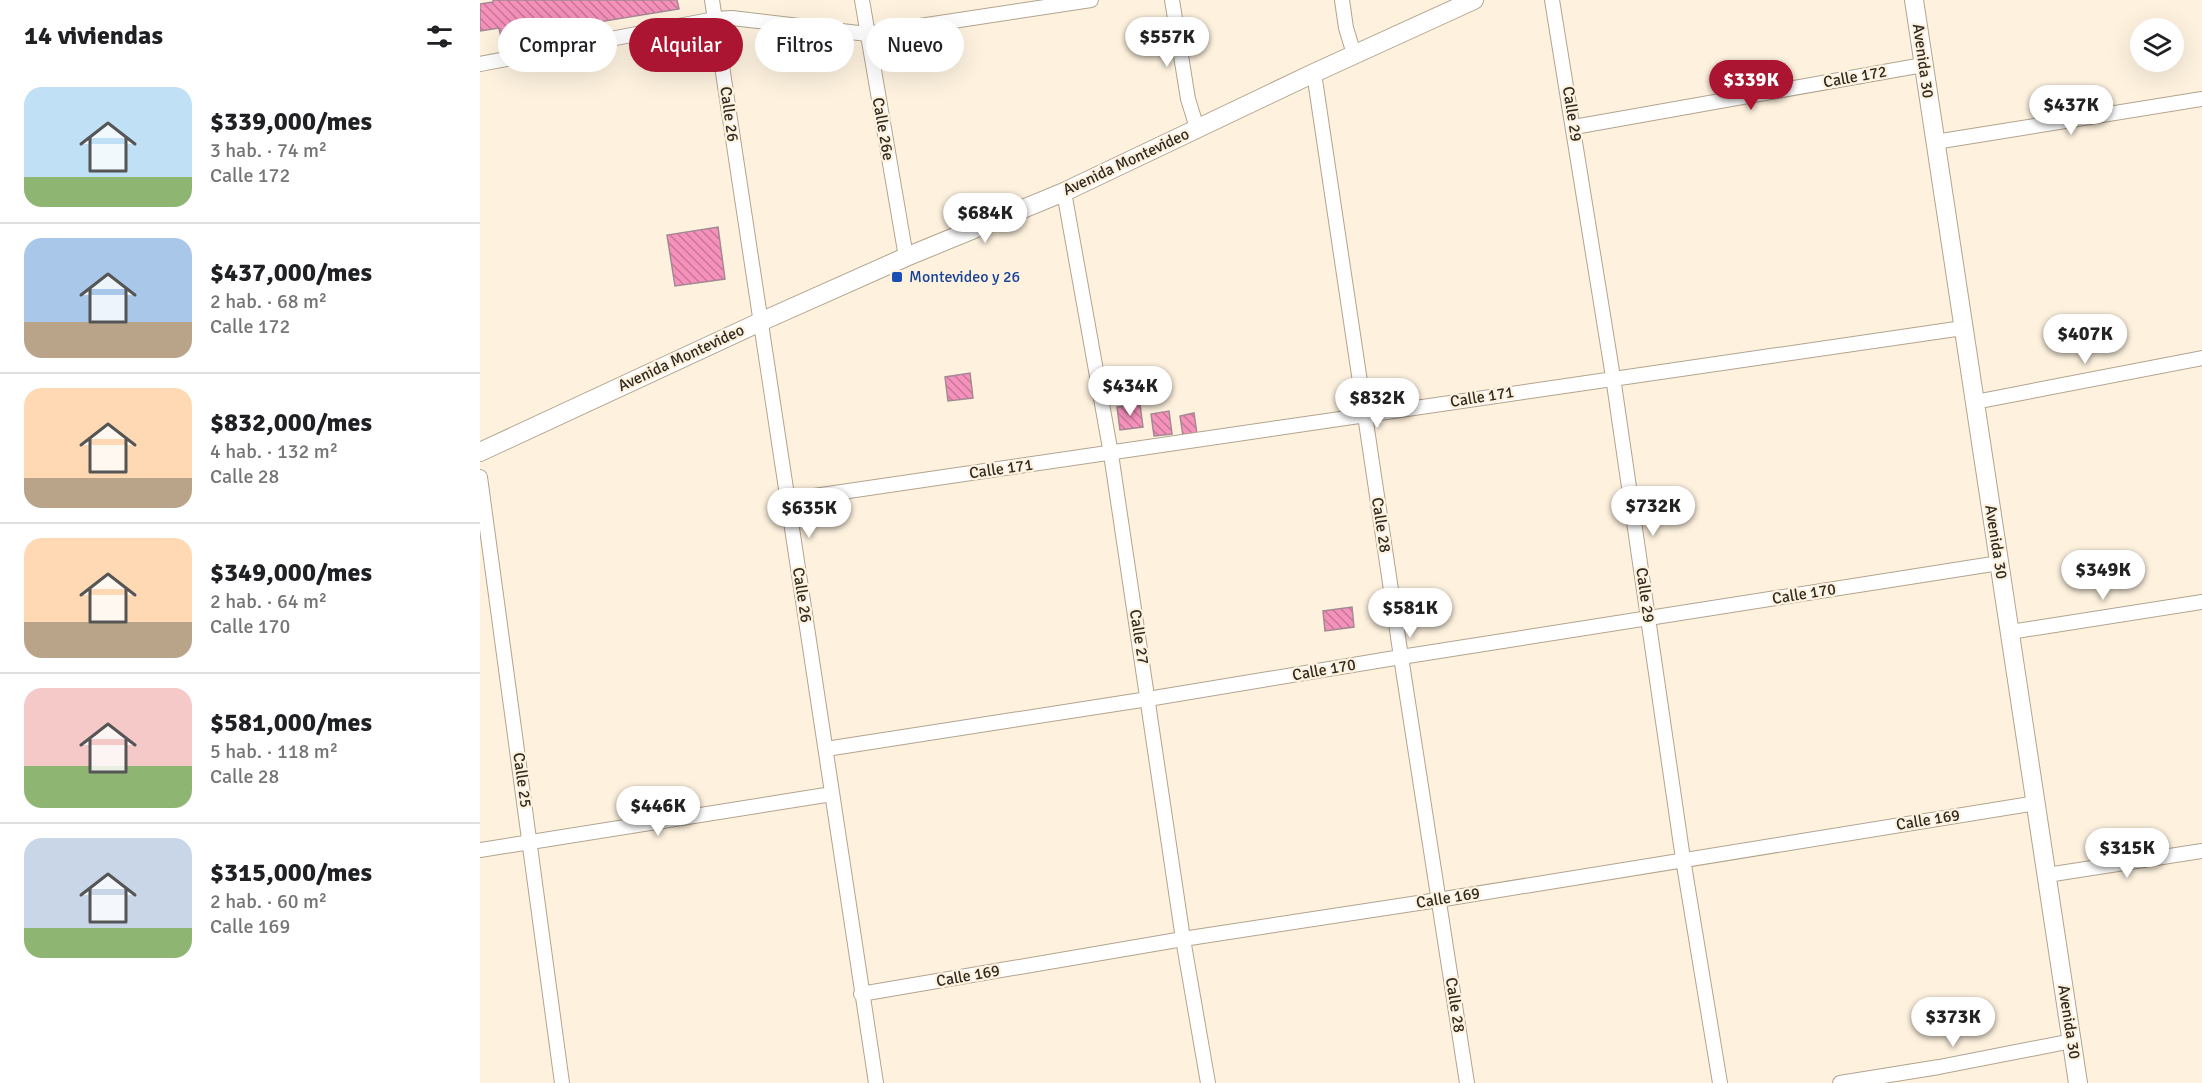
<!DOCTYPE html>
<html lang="es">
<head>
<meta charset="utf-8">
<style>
	body { margin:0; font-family:Signika,sans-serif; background:#f6f6f6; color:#202124; height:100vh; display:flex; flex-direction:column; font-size:22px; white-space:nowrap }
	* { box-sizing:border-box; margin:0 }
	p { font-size:20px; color:#757577 }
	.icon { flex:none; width:33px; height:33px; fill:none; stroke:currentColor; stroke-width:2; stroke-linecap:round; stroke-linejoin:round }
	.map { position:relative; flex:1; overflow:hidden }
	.drawer { display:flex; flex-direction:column; background:#fff; width:480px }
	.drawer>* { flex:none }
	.guide { position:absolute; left:18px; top:18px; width:570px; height:54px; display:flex; gap:12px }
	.buttons { position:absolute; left:1650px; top:18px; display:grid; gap:12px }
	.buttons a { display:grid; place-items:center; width:54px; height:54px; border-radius:50%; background:#fff; box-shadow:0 6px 24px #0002; font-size:30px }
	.price { position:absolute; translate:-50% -51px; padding:0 14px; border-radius:21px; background:#fff; color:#222; font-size:20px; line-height:39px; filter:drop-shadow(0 2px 3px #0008) }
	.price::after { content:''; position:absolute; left:50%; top:36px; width:18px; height:14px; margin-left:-9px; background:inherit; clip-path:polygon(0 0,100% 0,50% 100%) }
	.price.active { background:#ab1531; color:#fff }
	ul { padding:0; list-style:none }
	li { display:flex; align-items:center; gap:18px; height:150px; padding:0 24px }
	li+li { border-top:2px solid #e0e0e0 }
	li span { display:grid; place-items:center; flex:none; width:168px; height:120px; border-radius:18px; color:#555 }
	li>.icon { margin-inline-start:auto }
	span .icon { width:72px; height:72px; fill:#fffc; stroke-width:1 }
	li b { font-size:26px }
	h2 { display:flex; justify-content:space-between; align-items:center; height:72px; padding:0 24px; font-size:26px }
	.chip { padding:0 21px; border-radius:27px; background:#fff; box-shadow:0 6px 24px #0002; font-size:21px; line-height:54px }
	.chip.active { background:#ab1531; color:#fff }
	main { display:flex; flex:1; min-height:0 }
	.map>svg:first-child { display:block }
</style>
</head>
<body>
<main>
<section class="drawer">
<h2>14 viviendas<svg class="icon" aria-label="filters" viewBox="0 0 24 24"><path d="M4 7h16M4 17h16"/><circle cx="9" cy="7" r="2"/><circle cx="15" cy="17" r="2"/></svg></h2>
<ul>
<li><span style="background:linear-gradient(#bfe0f5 75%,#8fb573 0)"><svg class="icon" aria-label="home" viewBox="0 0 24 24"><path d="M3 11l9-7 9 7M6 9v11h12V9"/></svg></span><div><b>$339,000/mes</b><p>3 hab. · 74 m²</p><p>Calle 172</p></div></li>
<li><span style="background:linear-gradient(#a9c7e8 70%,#b9a48a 0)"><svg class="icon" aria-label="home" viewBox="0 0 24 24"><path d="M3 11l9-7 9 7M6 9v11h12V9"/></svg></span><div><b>$437,000/mes</b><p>2 hab. · 68 m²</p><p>Calle 172</p></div></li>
<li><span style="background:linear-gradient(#ffd9b3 75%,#b9a48a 0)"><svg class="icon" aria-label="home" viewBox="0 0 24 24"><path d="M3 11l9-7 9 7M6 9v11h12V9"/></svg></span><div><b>$832,000/mes</b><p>4 hab. · 132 m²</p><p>Calle 28</p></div></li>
<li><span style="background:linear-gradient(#ffd9b3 70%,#b9a48a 0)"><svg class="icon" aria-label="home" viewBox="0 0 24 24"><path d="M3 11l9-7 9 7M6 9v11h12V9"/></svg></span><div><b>$349,000/mes</b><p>2 hab. · 64 m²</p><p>Calle 170</p></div></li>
<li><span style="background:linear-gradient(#f6c9c9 65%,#8fb573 0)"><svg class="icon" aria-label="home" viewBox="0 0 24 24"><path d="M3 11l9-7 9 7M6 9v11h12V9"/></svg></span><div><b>$581,000/mes</b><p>5 hab. · 118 m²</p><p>Calle 28</p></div></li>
<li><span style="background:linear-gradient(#c9d6e8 75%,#8fb573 0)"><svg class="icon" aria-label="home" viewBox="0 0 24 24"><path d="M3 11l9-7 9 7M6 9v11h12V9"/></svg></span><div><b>$315,000/mes</b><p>2 hab. · 60 m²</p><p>Calle 169</p></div></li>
</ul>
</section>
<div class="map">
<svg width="1722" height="1083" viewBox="0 0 1722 1083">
	<defs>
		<pattern id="building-back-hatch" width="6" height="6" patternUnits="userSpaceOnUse" patternTransform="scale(1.5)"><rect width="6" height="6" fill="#f591bb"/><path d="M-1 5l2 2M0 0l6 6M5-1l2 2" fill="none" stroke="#c77798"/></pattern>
	</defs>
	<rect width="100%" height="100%" fill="#fef2df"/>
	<path fill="url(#building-back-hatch)" stroke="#a38993" stroke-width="1.5" d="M13,0h184l2,9 -178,29 -2,-10 -19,3v-27l13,-2z
		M238,227l7,52 -50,7 -8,-51z
		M490,373l3,25 -25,3 -3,-24z
		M660,404l3,23 -23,3 -3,-23z
		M689,411l3,23 -18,2 -3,-22z
		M714,413l3,21 -14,2 -3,-20z
		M872,607l2,20 -29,4 -2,-20z"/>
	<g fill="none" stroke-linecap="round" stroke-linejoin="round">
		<g stroke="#b2a48e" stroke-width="16">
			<path id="street" d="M232,0l164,1083
				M382,0l44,257
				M692,0l16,99 9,29
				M862,0l4,28 8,26
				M1072,0l61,377 70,482 37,224
				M0,64l235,-45 17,-1 135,16 224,-34
				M834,73l87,584 66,426
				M1094,127l349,-62
				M1455,142l267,-43
				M584,192l47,262 72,485 25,144
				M1495,402l227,-44
				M0,477l82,606
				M307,500c392,-56 784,-117 1176,-172
				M1530,632l192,-30
				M346,749l322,-50 253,-42 598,-94
				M0,850l352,-56
				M1567,875l155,-24
				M381,994l322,-55 255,-39 598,-97
				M1360,1083l99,-16 133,-26"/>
		</g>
		<g stroke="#b2a48e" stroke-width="20">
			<path id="secondary" d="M1434,0l164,1083
				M0,452l280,-130 146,-65 158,-65 250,-119 160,-73"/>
		</g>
		<use href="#street" stroke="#fff" stroke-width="14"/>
		<use href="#secondary" stroke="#fff" stroke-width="18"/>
	</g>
	<rect fill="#1a4fb4" stroke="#fef2df" stroke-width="2" x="411" y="271" width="12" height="12" rx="3"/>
	<g text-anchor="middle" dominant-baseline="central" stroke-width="4.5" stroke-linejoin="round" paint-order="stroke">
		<g font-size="16" fill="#312c23" stroke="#fef2df">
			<text transform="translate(1443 61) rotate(82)">Avenida 30</text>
			<text transform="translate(1375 77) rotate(-10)">Calle 172</text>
			<text transform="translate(249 114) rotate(82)">Calle 26</text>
			<text transform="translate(1092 114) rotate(81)">Calle 29</text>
			<text transform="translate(403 129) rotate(80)">Calle 26e</text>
			<text transform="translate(646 162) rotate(-25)">Avenida Montevideo</text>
			<text transform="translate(201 358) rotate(-25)">Avenida Montevideo</text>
			<text transform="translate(1002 397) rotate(-9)">Calle 171</text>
			<text transform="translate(521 469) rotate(-8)">Calle 171</text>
			<text transform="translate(901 525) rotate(81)">Calle 28</text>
			<text transform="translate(1516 542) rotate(81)">Avenida 30</text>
			<text transform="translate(1324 594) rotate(-9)">Calle 170</text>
			<text transform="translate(322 595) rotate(81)">Calle 26</text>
			<text transform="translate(1165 595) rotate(82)">Calle 29</text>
			<text transform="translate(659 637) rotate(81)">Calle 27</text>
			<text transform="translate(844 670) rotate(-10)">Calle 170</text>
			<text transform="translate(42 780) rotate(82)">Calle 25</text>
			<text transform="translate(1448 820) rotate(-9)">Calle 169</text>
			<text transform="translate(968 898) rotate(-9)">Calle 169</text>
			<text transform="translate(488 976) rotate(-10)">Calle 169</text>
			<text transform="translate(975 1005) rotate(81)">Calle 28</text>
			<text transform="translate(1589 1022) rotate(81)">Avenida 30</text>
		</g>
		<g font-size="16" fill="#164399" stroke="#fef2df" text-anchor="start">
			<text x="429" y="277">Montevideo y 26</text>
		</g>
	</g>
</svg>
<div class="buttons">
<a><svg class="icon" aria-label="layers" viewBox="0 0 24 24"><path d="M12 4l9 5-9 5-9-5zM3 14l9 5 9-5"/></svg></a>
</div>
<b class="price" style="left:687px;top:68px">$557K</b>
<b class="price active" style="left:1271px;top:111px">$339K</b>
<b class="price" style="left:1591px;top:136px">$437K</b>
<b class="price" style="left:505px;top:244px">$684K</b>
<b class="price" style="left:1605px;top:365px">$407K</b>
<b class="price" style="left:650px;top:417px">$434K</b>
<b class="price" style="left:897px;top:429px">$832K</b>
<b class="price" style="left:1173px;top:537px">$732K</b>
<b class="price" style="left:329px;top:539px">$635K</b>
<b class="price" style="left:1623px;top:601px">$349K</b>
<b class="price" style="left:930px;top:639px">$581K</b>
<b class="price" style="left:178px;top:837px">$446K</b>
<b class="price" style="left:1647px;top:879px">$315K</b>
<b class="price" style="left:1473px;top:1048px">$373K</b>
<div class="guide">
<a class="chip">Comprar</a>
<a class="chip active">Alquilar</a>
<a class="chip">Filtros</a>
<a class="chip">Nuevo</a>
</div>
</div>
</main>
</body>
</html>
